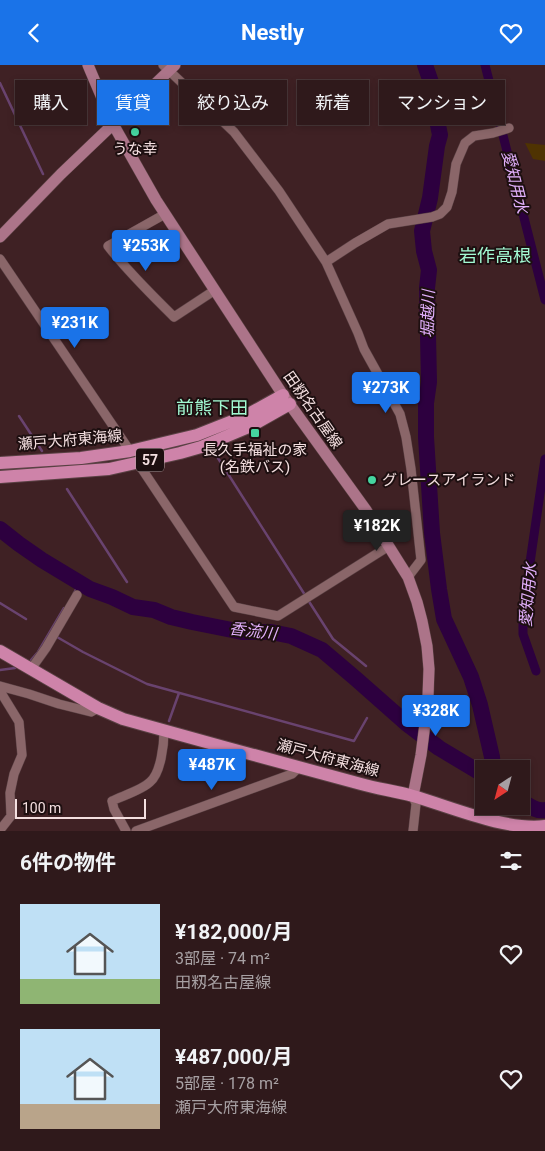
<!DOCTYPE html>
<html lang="ja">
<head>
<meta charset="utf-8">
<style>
	body { margin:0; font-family:Roboto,"Noto Sans JP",sans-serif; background:#3b2628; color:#f1f3f6; height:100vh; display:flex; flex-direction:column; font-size:19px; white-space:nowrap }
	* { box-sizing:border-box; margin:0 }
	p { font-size:16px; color:#a7a0a3 }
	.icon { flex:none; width:28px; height:28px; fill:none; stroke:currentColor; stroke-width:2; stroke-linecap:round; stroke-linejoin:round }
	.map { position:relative; height:766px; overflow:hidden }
	.panel { display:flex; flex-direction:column; background:#2f191b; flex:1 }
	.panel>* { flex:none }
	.guide { position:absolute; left:15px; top:15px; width:515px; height:45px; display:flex; gap:10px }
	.needle { width:32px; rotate:216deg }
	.buttons { position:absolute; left:475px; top:695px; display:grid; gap:10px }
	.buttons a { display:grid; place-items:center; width:55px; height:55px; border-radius:0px; background:#2f191b; box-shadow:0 2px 8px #0003,0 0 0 1px #4a383a; font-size:25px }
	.scale { position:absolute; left:15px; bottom:12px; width:131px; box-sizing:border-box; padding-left:5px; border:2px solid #f4dfe0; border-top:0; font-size:14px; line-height:18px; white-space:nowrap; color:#f4dfe0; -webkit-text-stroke:4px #1d0f10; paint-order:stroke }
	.price { position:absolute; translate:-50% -42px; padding:0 11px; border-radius:5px; background:#1a73e8; color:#fff; font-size:16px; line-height:32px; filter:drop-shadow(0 1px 2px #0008) }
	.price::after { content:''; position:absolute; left:50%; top:30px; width:15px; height:11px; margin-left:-8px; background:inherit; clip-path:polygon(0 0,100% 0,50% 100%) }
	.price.current { background:#222; color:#fff }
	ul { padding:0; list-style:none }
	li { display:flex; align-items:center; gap:15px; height:125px; padding:0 20px }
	li span { display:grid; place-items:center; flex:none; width:140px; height:100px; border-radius:0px; color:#555 }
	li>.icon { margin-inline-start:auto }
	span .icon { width:60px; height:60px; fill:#fffc; stroke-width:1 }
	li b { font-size:21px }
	h2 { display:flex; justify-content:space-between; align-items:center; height:60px; padding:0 20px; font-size:21px }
	.chip { padding:0 18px; border-radius:0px; background:#2f191b; box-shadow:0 2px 8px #0003,0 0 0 1px #4a383a; font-size:18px; line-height:45px }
	.chip.current { background:#1a73e8; color:#fff }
	header { display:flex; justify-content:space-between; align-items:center; height:65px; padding:0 20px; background:#1a73e8; color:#fff; font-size:22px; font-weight:700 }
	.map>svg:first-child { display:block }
</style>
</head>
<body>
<header><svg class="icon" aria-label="back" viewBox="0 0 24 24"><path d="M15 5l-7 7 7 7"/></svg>Nestly<svg class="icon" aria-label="heart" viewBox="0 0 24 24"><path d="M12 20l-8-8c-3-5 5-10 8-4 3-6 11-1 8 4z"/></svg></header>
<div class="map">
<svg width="545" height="766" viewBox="0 0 545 766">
	<rect width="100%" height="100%" fill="#3f2124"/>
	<path fill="#4f3302" d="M525,78l20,2v16l-12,-2z"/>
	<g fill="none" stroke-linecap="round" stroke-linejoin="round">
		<path stroke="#69436f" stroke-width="2.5" d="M0,18l43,91
			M19,351l23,35
			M216,390l89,140
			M67,424l60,93
			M74,528l6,-11
			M308,535l25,39 33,27
			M0,538l26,16
			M57,572l26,15 64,32 207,57 13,-23
			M31,595l7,-8 26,-44
			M0,605l15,-2
			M169,656l10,-28"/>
		<path stroke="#2d003f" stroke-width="9" d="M485,0l60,235
			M536,606l-13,-37v-23l22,-152"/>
		<path stroke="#2d003f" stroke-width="16" d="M425,0l9,26 -1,9 6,16 -1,9 2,10 -3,11 -7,52 -8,33 2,20 5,19 -2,18 2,94 -3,21v34l6,96 7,56 5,30 27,58 9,28 12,52 1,12
			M0,464l19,15 23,16 48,29 22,8 21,10 21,3 17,7 21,5 50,10h29l20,4 31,14 33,28 51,45 33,25 45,27
			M521,736c7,4 16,11 24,9"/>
		<g stroke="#5a4144" stroke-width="10">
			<path id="street" d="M163,0l71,67 45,59 47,71 32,71 6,16 36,65 6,23 5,32 10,91 -13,17
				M165,149l-57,32c20,26 43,48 66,71l41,-27
				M0,194l130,192
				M326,197l29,-19 33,-19 44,-7 8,-3 7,-7 5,-15 4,-28 9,-21 9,-7 19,-3 16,-5
				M138,398l96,144 44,9 111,-70
				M31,604l15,-21 31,-53
				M0,621l29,8 30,10 32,8 7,-4
				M0,626l19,31 3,33 -8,19 -4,19 1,23 -11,14
				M126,766l-12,-22 -2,-8c10,-5 30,-11 38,-19 11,-9 14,-38 14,-51
				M136,766l156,-57 7,-7
				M413,766l3,-27 -3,-8"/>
		</g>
		<g stroke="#5a4144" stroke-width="12">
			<path id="secondary" d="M88,0l25,59 43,76 127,195 83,115 42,67 9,25 5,19 5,25 2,23 -1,27 -2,20 -5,39 -8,41
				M0,172l61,-63 114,-109"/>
		</g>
		<g stroke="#5a4144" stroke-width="14">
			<path id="primary" d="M0,398l81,-5 49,-7 67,-16 48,-19 38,-21
				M0,412l109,-8 71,-16 21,-6 50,-21 39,-22
				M0,586l98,57 25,11c79,22 159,44 238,65 17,5 35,7 52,12 38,11 93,35 132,30"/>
		</g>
		<use href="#street" stroke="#8a6669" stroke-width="9"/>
		<use href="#secondary" stroke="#ac7489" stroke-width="11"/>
		<use href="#primary" stroke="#ce83a9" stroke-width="12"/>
	</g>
	<g fill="#45d49f" stroke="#1d0f10" stroke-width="2">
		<circle cx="135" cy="67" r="5"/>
		<rect x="250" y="363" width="10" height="10" rx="2.5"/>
		<circle cx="372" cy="415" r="5"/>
	</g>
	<g text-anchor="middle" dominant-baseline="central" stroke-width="4" stroke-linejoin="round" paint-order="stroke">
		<rect fill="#1d0f10" stroke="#b4a1a2" stroke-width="1" x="136" y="383.5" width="28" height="23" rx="4"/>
		<g font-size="14" font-weight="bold" fill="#f4dfe0">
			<text x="150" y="395">57</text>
		</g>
		<g font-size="15" fill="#f4dfe0" stroke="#1d0f10">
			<text x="135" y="84">うな幸</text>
			<text x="255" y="385">長久手福祉の家<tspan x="255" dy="17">(名鉄バス)</tspan></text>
			<text x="382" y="415" text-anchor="start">グレースアイランド</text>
		</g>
		<g font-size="15" fill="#f4dfe0" stroke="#1d0f10">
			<text transform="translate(313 345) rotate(55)">田籾名古屋線</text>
			<text transform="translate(70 375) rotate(-5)">瀬戸大府東海線</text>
			<text transform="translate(328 693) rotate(15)">瀬戸大府東海線</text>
		</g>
		<g font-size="16" font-style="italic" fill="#e2b0fc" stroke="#1d0f10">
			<text transform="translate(515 117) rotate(76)">愛知用水</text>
			<text transform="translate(428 249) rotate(-89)">堀越川</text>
			<text transform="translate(528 530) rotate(-85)">愛知用水</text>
			<text transform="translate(253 566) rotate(7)">香流川</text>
		</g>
		<g font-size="18" fill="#a2f9d2" stroke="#1d0f10">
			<text x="495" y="190">岩作高根</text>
			<text x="212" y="342">前熊下田</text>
		</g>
	</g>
</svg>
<div class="buttons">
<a><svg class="needle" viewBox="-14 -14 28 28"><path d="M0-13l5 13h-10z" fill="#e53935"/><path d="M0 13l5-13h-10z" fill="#a7a0a3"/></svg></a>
</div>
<div class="scale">100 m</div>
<b class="price" style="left:146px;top:207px">¥253K</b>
<b class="price" style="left:75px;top:284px">¥231K</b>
<b class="price" style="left:386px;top:349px">¥273K</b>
<b class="price current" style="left:377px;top:487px">¥182K</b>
<b class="price" style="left:436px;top:672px">¥328K</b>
<b class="price" style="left:212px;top:726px">¥487K</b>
<div class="guide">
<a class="chip">購入</a>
<a class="chip current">賃貸</a>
<a class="chip">絞り込み</a>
<a class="chip">新着</a>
<a class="chip">マンション</a>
</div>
</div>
<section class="panel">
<h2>6件の物件<svg class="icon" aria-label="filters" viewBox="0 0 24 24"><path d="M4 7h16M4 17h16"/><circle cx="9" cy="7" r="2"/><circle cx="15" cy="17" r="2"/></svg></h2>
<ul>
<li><span style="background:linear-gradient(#bfe0f5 75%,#8fb573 0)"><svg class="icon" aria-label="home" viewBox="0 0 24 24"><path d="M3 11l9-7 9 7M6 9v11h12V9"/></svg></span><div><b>¥182,000/月</b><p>3部屋 · 74 m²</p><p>田籾名古屋線</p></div><svg class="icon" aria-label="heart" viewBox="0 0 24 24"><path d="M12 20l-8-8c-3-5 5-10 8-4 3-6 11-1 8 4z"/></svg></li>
<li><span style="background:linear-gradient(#bfe0f5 75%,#b9a48a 0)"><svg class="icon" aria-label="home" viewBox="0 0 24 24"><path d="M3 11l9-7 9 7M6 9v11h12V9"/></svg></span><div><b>¥487,000/月</b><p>5部屋 · 178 m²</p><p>瀬戸大府東海線</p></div><svg class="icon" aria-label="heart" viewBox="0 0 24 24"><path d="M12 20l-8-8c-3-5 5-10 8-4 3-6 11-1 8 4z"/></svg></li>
</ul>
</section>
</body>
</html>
